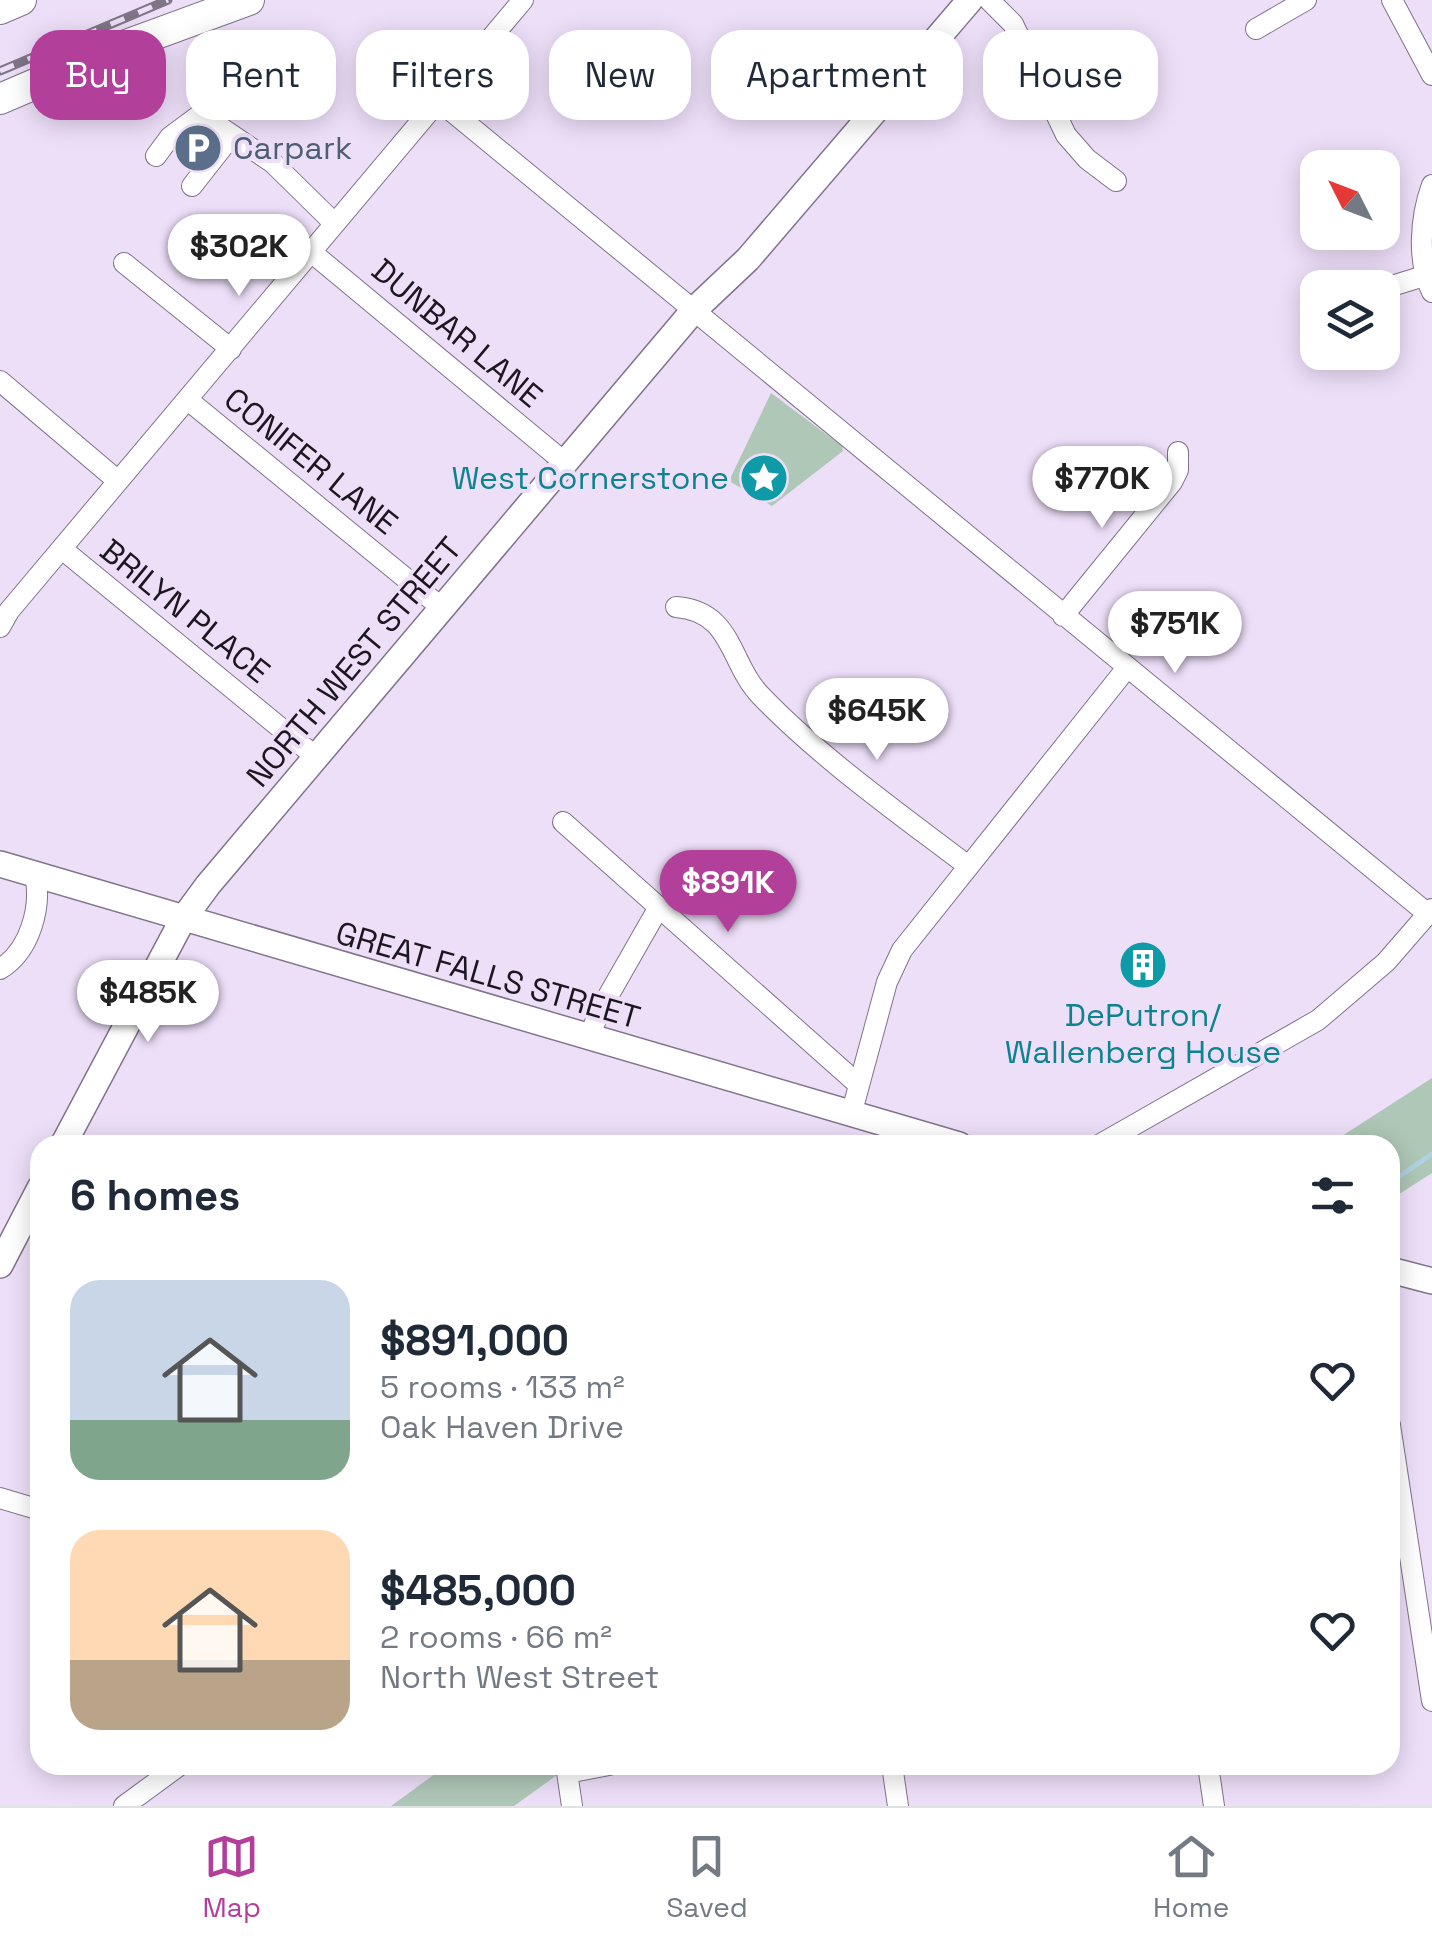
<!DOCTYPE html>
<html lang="en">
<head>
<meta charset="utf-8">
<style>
	body { margin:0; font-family:"Space Grotesk",sans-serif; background:#f6f6f7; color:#1f2937; height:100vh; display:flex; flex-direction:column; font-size:38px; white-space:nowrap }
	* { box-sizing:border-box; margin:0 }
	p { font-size:32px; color:#747a83 }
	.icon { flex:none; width:55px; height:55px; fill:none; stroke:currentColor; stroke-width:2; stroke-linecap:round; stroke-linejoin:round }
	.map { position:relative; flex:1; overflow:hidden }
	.panel { position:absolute; left:30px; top:1135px; width:1370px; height:640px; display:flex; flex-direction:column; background:#fff; border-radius:30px; box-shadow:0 5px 25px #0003 }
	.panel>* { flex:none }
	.guide { position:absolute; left:30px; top:30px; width:1372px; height:90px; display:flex; gap:20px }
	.needle { width:65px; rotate:312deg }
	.buttons { position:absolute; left:1300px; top:150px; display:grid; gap:20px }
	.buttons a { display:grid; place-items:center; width:100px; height:100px; border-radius:20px; background:#fff; box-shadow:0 5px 25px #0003; font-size:50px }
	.price { position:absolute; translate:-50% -85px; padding:0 22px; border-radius:35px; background:#fff; color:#222; font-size:32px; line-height:65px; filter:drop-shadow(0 2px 5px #0008) }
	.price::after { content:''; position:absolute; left:50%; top:60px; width:30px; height:22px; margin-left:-15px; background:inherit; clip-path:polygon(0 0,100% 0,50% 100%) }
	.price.on { background:#b2409a; color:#fff }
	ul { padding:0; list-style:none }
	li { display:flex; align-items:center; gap:30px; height:250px; padding:0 40px }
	li span { display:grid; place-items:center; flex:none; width:280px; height:200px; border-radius:30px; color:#555 }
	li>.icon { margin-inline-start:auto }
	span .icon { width:120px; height:120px; fill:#fffc; stroke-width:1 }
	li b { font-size:42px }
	h2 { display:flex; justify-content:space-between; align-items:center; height:120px; padding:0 40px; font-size:42px }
	.chip { padding:0 35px; border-radius:30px; background:#fff; box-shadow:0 5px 25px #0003; font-size:35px; line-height:90px }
	.chip.on { background:#b2409a; color:#fff }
	.menu { display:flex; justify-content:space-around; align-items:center; height:140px; border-top:2px solid #e0e1e3; background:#fff; font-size:28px; color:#747a83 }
	.menu a { display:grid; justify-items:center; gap:5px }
	.menu .on { color:#b2409a }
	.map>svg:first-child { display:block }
</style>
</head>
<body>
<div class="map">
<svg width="1432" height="1806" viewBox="0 0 1432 1806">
	<rect width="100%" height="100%" fill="#eedff9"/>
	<path fill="#afc7b7" d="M771,393l71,53 1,5 -71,55 -43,-25z
		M1432,1078v95l-42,27v-55h-62z
		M447,1765h124l-57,41h-123z"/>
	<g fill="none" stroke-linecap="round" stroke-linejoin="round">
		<path stroke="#aed2e1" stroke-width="5" d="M228,118l1,-30
			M1390,1183l42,-29"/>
		<g stroke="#80738a" stroke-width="22">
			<path id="minor" d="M989,0l24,24 53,111 21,24 29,22
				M1392,0l40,75
				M1256,29l50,-29
				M438,100l990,814
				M156,156l14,-19 31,-23 72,49 61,60
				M1432,185c-12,33 -15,76 0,107
				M192,186l40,-51
				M310,251l254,211
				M124,263l107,86
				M1382,289l42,-13
				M0,381l118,100
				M188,400l254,208
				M62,549l254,208
				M676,607c57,4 53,56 85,89 61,63 136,116 207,170
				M1063,616l109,-134 6,-12v-18
				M0,627l9,-16 514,-611
				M563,822l296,263
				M0,969c30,-18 42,-62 35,-94
				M589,1038l10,-26 60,-105
				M851,1115l36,-133 15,-32 224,-281
				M1099,1145l219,-125 68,-58 46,-53
				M1390,1425l42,276
				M0,1498l40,12
				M566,1765l6,41
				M892,1765l6,41
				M1208,1765l6,41
				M567,1773l42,-8
				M124,1806l56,-41"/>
		</g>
		<g stroke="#80738a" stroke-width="28">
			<path id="major" d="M0,864l959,281
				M63,1145l120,-226 25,-34 486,-575 54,-51 222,-259
				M0,1265l40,-77
				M1390,1270l42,11"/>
		</g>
		<g stroke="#80738a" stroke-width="32">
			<path id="highway" d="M0,9l21,-9
				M0,99l126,-54 123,-45"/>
		</g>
		<use href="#minor" stroke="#fff" stroke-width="20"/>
		<use href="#major" stroke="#fff" stroke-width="25"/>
		<use href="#highway" stroke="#fff" stroke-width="30"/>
		<g stroke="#7f7586" stroke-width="9">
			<path id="rail" d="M0,71l168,-71"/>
		</g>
		<use href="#rail" stroke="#eedff9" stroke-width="5" stroke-dasharray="15" stroke-linecap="butt"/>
	</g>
	<defs>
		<g id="parking-disc" transform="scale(2.5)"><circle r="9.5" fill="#5c6f8a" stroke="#eedff9"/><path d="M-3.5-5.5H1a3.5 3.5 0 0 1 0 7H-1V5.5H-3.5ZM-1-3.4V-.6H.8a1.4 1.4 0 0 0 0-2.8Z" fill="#fff"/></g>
		<g id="sight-disc" transform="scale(2.5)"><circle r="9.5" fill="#0f9aa8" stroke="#eedff9"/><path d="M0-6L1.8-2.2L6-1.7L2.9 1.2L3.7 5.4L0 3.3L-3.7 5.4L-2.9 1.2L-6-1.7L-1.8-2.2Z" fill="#fff"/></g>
		<g id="building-disc" transform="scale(2.5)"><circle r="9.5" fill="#0f9aa8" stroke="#eedff9"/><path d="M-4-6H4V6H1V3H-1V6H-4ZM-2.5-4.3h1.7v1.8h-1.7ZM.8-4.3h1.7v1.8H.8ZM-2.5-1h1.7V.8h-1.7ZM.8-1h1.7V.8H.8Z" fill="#fff"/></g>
	</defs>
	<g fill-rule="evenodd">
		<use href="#parking-disc" x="198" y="148"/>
		<use href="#sight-disc" x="764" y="478"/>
		<use href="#building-disc" x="1143" y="965"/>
	</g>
	<g text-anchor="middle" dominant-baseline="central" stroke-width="8" stroke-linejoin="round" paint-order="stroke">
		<g font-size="32" fill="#4e5e75" stroke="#eedff9" text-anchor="start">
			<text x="233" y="148">Carpark</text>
		</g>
		<g font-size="32" fill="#1b161f" stroke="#eedff9">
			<text transform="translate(457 333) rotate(40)">DUNBAR LANE</text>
			<text transform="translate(311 461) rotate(39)">CONIFER LANE</text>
			<text transform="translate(185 611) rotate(39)">BRILYN PLACE</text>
			<text transform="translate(354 662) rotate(-50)">NORTH WEST STREET</text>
			<text transform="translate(488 975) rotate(16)">GREAT FALLS STREET</text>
		</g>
		<g font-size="32" fill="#0d838f" stroke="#eedff9" text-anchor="end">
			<text x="729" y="478">West Cornerstone</text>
			<text x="1143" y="1015" text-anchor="middle">DePutron/<tspan x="1143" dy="37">Wallenberg House</tspan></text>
		</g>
	</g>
</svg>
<div class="buttons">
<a><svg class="needle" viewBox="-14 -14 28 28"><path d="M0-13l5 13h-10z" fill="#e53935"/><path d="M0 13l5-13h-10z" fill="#747a83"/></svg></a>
<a><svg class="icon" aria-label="layers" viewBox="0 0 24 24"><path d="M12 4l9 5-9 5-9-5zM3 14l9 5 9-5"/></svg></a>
</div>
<b class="price" style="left:239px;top:299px">$302K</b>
<b class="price" style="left:1102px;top:531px">$770K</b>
<b class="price" style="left:1175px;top:676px">$751K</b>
<b class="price" style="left:877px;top:763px">$645K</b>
<b class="price on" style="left:728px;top:935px">$891K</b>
<b class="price" style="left:148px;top:1045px">$485K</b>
<div class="guide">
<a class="chip on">Buy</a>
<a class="chip">Rent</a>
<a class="chip">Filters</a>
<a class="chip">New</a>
<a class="chip">Apartment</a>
<a class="chip">House</a>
</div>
<section class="panel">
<h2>6 homes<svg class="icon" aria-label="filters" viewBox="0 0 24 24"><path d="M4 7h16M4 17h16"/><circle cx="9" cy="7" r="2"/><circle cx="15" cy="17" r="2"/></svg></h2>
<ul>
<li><span style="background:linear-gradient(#c9d6e8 70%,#7fa58c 0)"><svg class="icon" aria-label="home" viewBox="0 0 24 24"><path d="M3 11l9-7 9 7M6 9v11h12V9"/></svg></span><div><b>$891,000</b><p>5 rooms · 133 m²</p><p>Oak Haven Drive</p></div><svg class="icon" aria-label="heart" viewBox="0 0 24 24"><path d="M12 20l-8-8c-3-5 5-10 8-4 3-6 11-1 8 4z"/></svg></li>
<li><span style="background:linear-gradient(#ffd9b3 65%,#b9a48a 0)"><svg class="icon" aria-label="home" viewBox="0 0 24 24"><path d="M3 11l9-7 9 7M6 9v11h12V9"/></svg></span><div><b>$485,000</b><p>2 rooms · 66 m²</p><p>North West Street</p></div><svg class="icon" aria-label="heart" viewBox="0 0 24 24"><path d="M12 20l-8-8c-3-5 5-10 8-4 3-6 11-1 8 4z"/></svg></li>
</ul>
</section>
</div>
<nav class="menu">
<a class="on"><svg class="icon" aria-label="map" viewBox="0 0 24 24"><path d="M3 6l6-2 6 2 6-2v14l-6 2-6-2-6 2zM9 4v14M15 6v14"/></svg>Map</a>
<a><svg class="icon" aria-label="saved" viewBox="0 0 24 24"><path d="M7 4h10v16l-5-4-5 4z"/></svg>Saved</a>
<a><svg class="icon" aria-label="home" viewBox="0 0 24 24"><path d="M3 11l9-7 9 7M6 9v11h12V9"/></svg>Home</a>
</nav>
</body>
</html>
